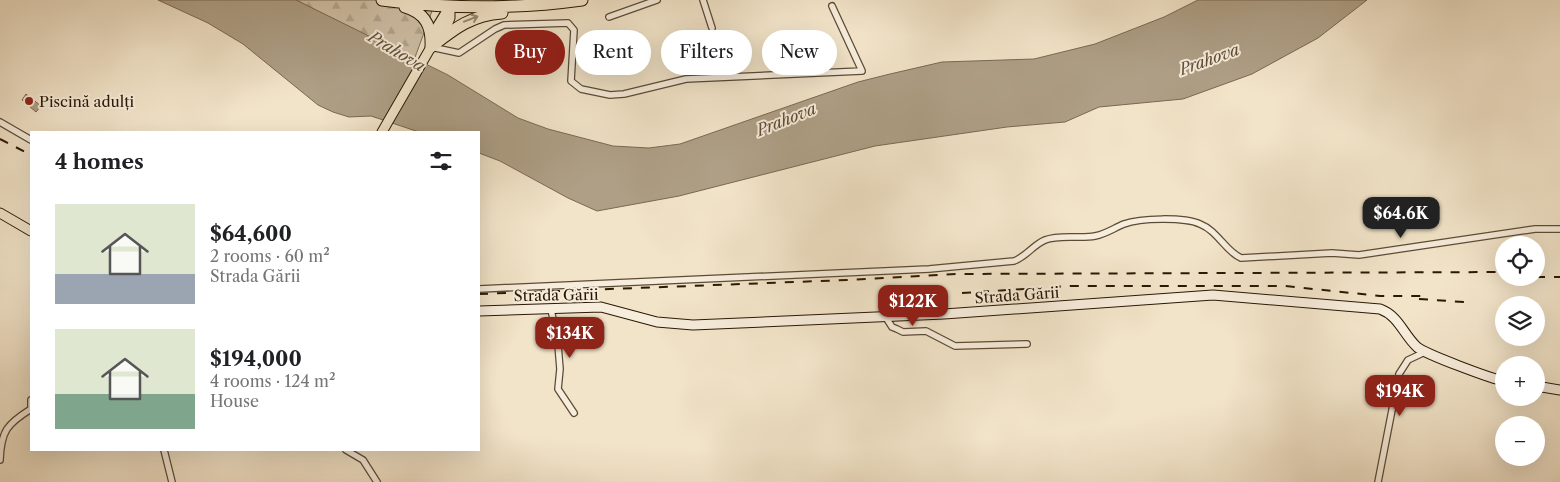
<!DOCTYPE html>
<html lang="en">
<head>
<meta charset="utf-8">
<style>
	body { margin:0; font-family:"Libre Caslon Text",serif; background:#f6f6f6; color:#202124; height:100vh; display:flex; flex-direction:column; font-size:19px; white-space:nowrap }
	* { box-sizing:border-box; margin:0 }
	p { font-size:16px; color:#757577 }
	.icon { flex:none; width:28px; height:28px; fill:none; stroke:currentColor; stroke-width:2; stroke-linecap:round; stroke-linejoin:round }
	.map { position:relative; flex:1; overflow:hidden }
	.panel { position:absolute; left:30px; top:131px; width:450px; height:320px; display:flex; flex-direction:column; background:#fff; border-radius:0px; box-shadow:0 5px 20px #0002 }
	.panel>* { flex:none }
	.banner { position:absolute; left:495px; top:30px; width:475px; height:45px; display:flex; gap:10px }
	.fabs { position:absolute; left:1495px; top:236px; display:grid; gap:10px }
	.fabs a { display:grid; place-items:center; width:50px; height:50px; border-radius:50%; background:#fff; box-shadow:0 5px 20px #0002; font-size:25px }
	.price { position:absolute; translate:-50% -42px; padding:0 11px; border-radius:10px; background:#8f2418; color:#fff; font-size:16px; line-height:32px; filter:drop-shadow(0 1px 2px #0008) }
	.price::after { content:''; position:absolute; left:50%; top:30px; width:15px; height:11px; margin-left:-8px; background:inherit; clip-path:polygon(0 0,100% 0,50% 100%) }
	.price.active { background:#222; color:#fff }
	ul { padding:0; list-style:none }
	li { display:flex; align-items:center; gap:15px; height:125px; padding:0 25px }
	li span { display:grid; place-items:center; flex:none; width:140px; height:100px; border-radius:0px; color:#555 }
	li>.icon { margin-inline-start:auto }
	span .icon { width:60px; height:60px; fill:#fffc; stroke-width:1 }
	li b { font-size:21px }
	h2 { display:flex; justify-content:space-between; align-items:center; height:60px; padding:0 25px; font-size:21px }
	.chip { padding:0 18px; border-radius:22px; background:#fff; box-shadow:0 5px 20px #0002; font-size:18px; line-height:45px }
	.chip.active { background:#8f2418; color:#fff }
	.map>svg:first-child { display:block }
</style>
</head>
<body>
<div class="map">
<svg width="1560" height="482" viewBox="0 0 1560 482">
	<defs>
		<pattern id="forest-firs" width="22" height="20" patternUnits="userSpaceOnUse" patternTransform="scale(1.25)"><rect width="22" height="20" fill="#d0c1a8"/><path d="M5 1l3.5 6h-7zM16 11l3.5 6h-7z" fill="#b3a58f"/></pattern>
	</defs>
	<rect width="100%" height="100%" fill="#f2e4c9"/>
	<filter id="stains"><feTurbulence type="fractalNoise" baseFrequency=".004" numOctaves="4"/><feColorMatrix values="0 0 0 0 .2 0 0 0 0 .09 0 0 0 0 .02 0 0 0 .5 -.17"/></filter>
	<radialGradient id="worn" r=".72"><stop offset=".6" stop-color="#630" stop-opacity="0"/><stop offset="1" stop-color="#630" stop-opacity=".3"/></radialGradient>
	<path fill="url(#forest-firs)" stroke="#7d6c56" d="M296,0h140l-22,60z"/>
	<path fill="#ae9f86" stroke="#796952" d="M158,0h138l152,75 70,43 30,11 65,17 36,2 31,-4 178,-62 32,-8 52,-12 92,-3 61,-15 69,-27 34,-17h169l-49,38 -66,36 -69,25 -84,8 -34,15 -58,5 -132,19 -196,50 -82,15 -29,-13 -68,-37 -21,-8v-21h-60l-48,-16 -22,1 -16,-5 -15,-7 -75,-61 -35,-21z
		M26,94l15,12 -5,6 -14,-12z"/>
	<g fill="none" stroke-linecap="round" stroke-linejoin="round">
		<g stroke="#5c4b35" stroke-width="8">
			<path id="street" d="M703,0l9,28
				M609,17l48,-17
				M431,47l28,6 36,-24 9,-4 64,-2 6,7 -3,51 10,8 29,6 14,-1 62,-15 176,-8 -30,-65
				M0,122l31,18
				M479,289l450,-20 85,-8c13,-5 19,-16 31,-21 15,-6 35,-1 50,-4 11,-2 19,-8 29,-12 16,-6 60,-7 76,0 18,7 25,27 41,34l91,-5 27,2 176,-26h25
				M551,309l7,36 2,24 -2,20 16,24
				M885,316l7,11 5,2 6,3 23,-1 29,15 72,-2
				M31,409v-9
				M164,450l8,32
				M346,450l17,10 14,22
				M0,460c1,-29 7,-36 31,-51
				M1378,482l21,-108 9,-14 17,-8"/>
		</g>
		<g stroke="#2a1804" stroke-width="11">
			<path id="secondary" d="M479,311l122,-4 56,15 36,3 251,-11 269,-19 167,14c19,7 23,25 37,38 8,7 75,32 87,34
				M1536,386l24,4"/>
		</g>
		<g stroke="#2a1804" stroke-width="11">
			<path id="primary" d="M433,42l4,-15 13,-21
				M382,132l49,-85 14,-17 5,-12v-12
				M0,213l31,18"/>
		</g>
		<g stroke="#2a1804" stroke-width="13">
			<path id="highway" d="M382,0c67,9 134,9 200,0
				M405,7c21,6 27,20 26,40
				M431,47c23,-18 40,-32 71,-34"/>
		</g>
		<use href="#street" stroke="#f7eddc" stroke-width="5.5"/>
		<use href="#secondary" stroke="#f7eddc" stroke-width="9"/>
		<use href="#primary" stroke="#f2e4c9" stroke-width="9"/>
		<use href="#highway" stroke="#f2e4c9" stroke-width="11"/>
		<path stroke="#2a1804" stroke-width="2" stroke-dasharray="9 9" stroke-linecap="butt" d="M0,139l31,16
			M1536,277h24
			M962,293l108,-7h215l95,10h48
			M479,294l368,-14 109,-6 548,-2
			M1419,299l45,3"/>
	</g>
	<defs><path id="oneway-shaft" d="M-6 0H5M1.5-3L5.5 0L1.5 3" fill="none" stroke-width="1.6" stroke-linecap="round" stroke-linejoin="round" transform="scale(1.25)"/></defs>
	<use stroke="#988870" href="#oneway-shaft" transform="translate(471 19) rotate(-21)"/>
	<circle fill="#8f2418" stroke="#f7eddc" stroke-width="2" cx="29" cy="101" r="5"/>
	<g text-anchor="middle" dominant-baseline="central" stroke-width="4" stroke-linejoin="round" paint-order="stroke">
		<g font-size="15" fill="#2a1804" stroke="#f7eddc" text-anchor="start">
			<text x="39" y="101">Piscină adulți</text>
		</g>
		<g font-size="15" fill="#2a1804" stroke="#f7eddc">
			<text transform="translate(556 295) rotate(-1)">Strada Gării</text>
			<text transform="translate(1017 295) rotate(-4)">Strada Gării</text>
		</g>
		<g font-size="16" font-style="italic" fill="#5f4e38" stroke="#f7eddc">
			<text transform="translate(397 51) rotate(31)">Prahova</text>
			<text transform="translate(1209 59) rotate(-20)">Prahova</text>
			<text transform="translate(786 119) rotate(-22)">Prahova</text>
		</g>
	</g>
	<rect width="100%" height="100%" filter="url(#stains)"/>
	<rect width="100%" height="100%" fill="url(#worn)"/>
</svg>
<div class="fabs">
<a><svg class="icon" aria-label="locate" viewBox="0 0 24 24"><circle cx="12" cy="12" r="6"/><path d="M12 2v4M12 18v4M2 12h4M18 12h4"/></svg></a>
<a><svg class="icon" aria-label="layers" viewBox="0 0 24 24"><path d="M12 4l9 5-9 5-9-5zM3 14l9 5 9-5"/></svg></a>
<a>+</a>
<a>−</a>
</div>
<b class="price active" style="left:1401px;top:239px">$64.6K</b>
<b class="price" style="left:913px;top:327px">$122K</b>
<b class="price" style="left:570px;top:359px">$134K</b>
<b class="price" style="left:1400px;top:417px">$194K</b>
<div class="banner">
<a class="chip active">Buy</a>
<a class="chip">Rent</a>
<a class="chip">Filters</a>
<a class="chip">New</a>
</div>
<section class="panel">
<h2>4 homes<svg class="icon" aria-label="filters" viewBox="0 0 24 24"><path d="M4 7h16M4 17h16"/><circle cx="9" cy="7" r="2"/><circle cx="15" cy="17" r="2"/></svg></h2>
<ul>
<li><span style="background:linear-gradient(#dfe7d0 70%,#9aa5b1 0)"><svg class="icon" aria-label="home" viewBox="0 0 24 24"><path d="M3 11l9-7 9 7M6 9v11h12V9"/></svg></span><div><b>$64,600</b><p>2 rooms · 60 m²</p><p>Strada Gării</p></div></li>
<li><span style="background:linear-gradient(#dfe7d0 65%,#7fa58c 0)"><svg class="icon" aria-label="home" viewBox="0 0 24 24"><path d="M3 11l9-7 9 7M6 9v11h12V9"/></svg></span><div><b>$194,000</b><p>4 rooms · 124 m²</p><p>House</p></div></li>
</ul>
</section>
</div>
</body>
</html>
